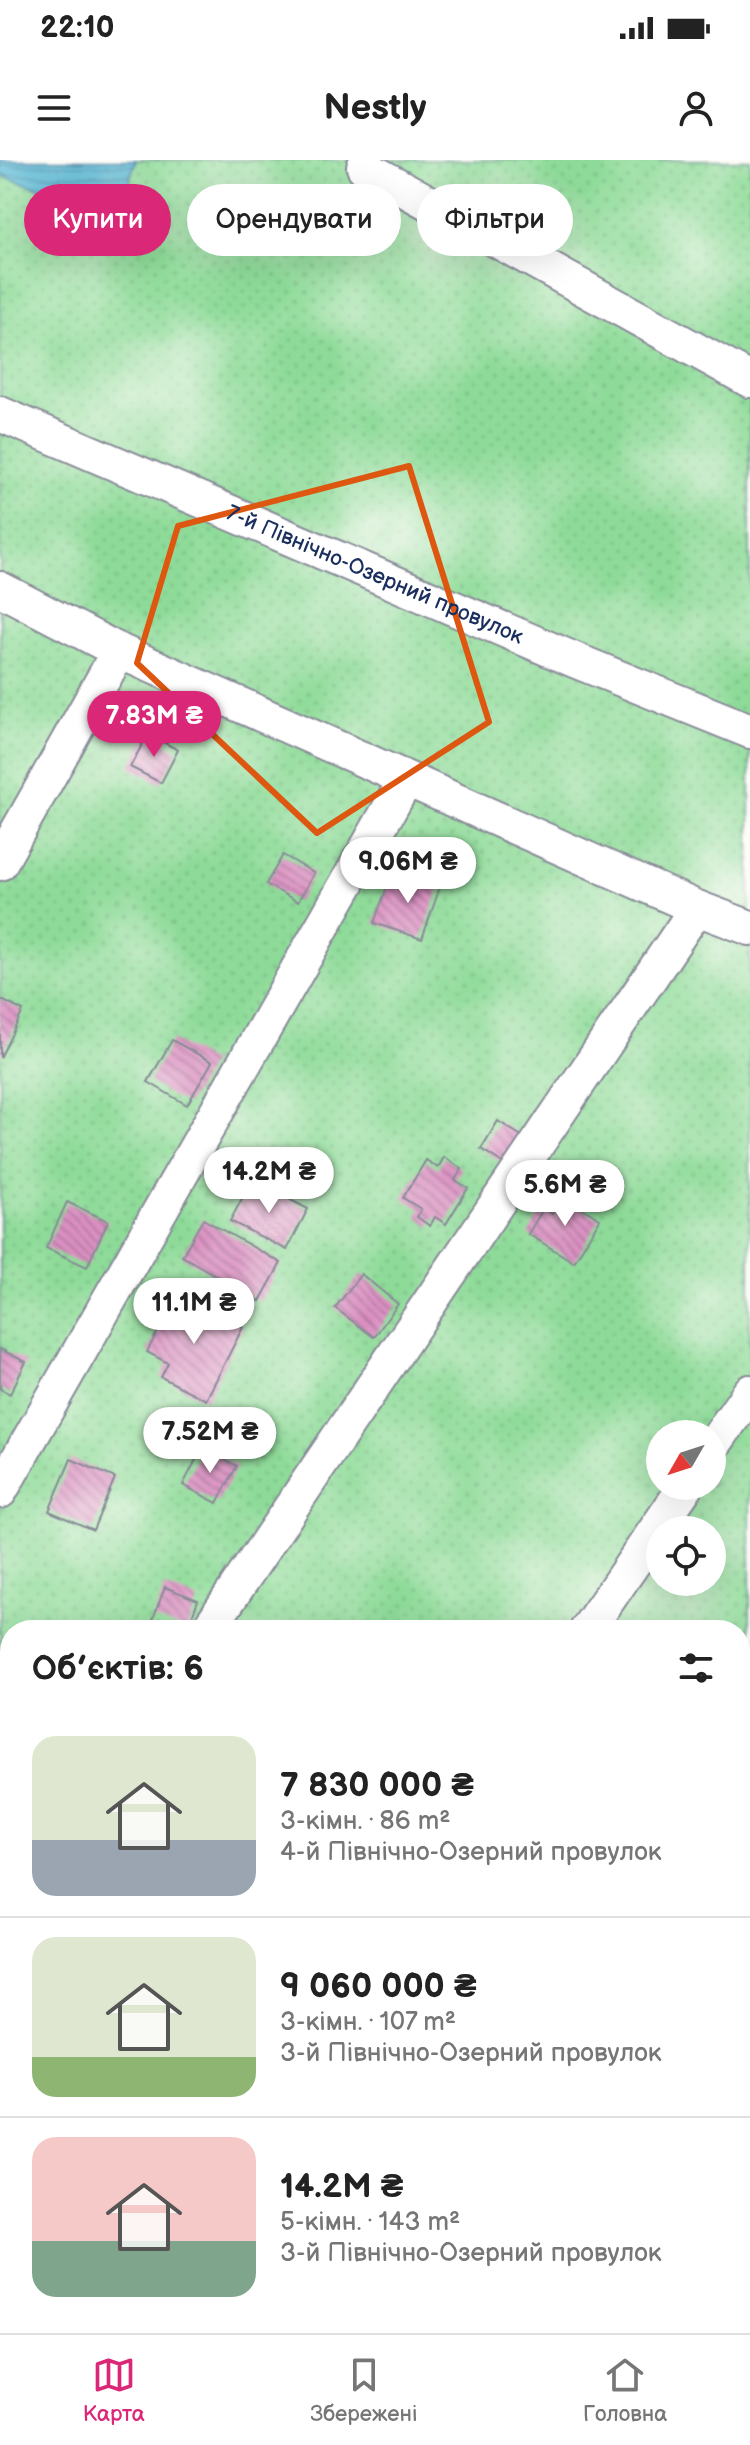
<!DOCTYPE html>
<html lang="uk">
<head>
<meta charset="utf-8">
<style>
	body { margin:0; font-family:"Balsamiq Sans",sans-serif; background:#f2f2f2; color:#222; height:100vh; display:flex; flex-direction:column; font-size:30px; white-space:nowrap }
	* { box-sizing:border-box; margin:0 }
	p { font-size:26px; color:#767676 }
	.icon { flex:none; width:44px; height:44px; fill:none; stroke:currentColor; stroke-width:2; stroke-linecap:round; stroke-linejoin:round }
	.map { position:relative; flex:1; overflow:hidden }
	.side { position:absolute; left:0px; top:1460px; width:750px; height:714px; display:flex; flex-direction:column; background:#fff; border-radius:32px 32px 0 0; box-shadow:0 8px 32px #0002 }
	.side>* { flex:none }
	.banner { position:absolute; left:24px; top:24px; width:702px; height:72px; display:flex; gap:16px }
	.needle { width:52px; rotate:231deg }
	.fabs { position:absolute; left:646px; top:1260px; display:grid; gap:16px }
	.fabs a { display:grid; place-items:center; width:80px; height:80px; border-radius:50%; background:#fff; box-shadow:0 8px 32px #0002; font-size:40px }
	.price { position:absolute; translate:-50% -68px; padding:0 18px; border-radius:28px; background:#fff; color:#222; font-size:26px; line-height:52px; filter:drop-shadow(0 2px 4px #0008) }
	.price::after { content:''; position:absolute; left:50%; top:48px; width:24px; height:18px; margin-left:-12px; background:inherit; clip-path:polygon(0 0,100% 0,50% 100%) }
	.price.selected { background:#db2777; color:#fff }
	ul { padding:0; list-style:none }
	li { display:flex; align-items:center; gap:24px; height:200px; padding:0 32px }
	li+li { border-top:2px solid #e0e0e0 }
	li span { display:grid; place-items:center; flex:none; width:224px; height:160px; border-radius:24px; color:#555 }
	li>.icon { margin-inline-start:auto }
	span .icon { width:96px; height:96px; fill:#fffc; stroke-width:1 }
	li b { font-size:34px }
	h2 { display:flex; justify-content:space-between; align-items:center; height:96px; padding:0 32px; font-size:34px }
	.chip { padding:0 28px; border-radius:36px; background:#fff; box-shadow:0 8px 32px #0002; font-size:28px; line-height:72px }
	.chip.selected { background:#db2777; color:#fff }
	.status { display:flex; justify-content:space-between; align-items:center; height:56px; padding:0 40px; background:#fff; direction:ltr }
	.status svg { height:22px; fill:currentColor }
	header { display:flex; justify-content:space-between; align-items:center; height:104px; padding:0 32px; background:#fff; font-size:36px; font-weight:800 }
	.tab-bar { display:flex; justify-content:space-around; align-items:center; height:112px; border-top:2px solid #e0e0e0; background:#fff; font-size:22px; color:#767676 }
	.tab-bar a { display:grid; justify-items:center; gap:4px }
	.tab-bar .selected { color:#db2777 }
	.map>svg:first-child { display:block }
</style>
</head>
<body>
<div class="status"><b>22:10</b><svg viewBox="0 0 49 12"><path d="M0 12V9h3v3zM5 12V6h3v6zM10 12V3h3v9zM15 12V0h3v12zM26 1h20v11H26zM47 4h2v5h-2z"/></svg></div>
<header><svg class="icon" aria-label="menu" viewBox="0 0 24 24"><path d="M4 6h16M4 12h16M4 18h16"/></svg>Nestly<svg class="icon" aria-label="person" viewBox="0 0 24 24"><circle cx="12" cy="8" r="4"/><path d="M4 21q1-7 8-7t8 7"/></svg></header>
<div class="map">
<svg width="750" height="2173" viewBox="0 0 750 2173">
	<defs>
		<pattern id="green-dots" width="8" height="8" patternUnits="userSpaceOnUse" patternTransform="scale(2)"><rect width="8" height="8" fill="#8edb99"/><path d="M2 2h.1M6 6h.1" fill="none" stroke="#7abc86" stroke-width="1.8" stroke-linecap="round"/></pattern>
		<pattern id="water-rules" width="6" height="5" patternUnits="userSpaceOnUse" patternTransform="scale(2)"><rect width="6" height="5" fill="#56b7d5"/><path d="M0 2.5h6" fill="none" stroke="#4695b0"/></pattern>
		<pattern id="building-back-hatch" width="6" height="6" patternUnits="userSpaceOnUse" patternTransform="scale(2)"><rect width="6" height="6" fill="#da90c1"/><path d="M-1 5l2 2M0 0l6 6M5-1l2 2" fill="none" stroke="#b076a0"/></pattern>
	</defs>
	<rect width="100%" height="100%" fill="#fdfcf7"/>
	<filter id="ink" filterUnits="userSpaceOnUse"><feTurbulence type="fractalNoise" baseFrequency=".0125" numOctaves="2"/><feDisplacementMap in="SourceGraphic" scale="16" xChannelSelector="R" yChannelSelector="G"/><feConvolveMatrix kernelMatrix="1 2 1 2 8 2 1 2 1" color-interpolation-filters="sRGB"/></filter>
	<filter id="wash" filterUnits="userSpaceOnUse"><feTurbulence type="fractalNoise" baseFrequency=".006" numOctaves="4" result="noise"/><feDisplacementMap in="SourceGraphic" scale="32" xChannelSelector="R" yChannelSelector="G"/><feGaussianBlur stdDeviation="1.8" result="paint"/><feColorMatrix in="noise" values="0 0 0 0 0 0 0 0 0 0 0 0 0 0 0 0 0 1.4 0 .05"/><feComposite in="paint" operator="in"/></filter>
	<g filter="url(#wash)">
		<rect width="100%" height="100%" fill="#f5e7d0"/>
		<path fill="url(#green-dots)" stroke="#54857c" stroke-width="2" fill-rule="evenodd" d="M136,0h614v2173h-750v-2158l55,18 72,-6zM660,1274h52v52h-52zM660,1370h52v52h-52zM10,1470h730v694h-730z"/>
		<path fill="url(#water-rules)" stroke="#38739a" stroke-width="2" d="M0,0h136l-9,27 -23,12 -49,-6 -55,-18z"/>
		<g id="blocks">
			<path fill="url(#building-back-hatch)" d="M148,574l30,16 -17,33 -31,-16z
				M283,695l31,18 -16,29 -32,-18z
				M408,712l33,12 -19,55 -48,-16 15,-42 15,5z
				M0,839l23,12 -23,47z
				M172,880l40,22 -25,43 -39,-23z
				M498,961l25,16 -17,28 -25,-16z
				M444,997l18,12 -7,11 13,8 -22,36 -11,-7 -5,9 -13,-9 4,-8 -18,-11 23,-38 12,8z
				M252,1020l56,29 -21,41 -57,-29z
				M562,1036l38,23 -26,43 -46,-28 15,-25 9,5z
				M67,1042l41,19 -21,46 -41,-19z
				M203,1059l78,44 -21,38 -78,-45z
				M361,1114l37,30 -24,33 -39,-29z
				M177,1134l66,33 -37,73 -45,-23 7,-14 -21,-11z
				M0,1189l26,13 -16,32 -10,-5z
				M202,1288l35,18 -20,37 -34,-18z
				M71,1299l44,19 -22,52 -44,-19z
				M165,1427l33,13 -11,30 -34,-11z"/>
		</g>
	</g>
	<g filter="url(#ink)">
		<use href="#blocks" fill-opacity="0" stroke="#888b97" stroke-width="2"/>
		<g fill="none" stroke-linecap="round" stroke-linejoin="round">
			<g stroke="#888b97" stroke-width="38">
				<g id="minor">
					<path d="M364,7l386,213"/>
					<path id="s1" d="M0,254l577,247 173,70"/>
					<path d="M0,429l119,62 578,257 53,20"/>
					<path d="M0,703l119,-212"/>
					<path d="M712,1287l38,-55"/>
					<path d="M0,1331l406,-711"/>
					<path d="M208,1470l489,-722"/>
					<path d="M587,1470l99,-144"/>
					<path d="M740,2049h10"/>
					<path d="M0,2153l10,-2"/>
				</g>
			</g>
			<path stroke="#888b97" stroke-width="5" stroke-dasharray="6 6" stroke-linecap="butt" d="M0,1695l10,8"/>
			<use href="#minor" stroke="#fff" stroke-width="34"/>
		</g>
	</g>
	<path fill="none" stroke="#de5710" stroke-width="6" stroke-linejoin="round" d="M409,306l80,256 -172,111 -180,-170 41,-137z"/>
	<g text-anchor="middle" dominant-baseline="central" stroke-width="8" stroke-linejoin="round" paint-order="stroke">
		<g font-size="22" fill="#1b2f5e" stroke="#fdfcf7">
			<text stroke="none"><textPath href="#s1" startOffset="408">7-й Північно-Озерний провулок</textPath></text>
		</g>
	</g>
</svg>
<div class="fabs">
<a><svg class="needle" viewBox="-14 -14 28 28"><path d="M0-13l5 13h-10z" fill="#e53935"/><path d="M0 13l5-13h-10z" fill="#767676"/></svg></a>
<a><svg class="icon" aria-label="locate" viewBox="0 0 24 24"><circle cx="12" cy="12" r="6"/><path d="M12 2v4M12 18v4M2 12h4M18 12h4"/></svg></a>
</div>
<b class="price selected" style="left:154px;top:599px">7.83M ₴</b>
<b class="price" style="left:408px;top:745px">9.06M ₴</b>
<b class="price" style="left:269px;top:1055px">14.2M ₴</b>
<b class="price" style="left:565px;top:1068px">5.6M ₴</b>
<b class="price" style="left:194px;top:1186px">11.1M ₴</b>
<b class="price" style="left:210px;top:1315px">7.52M ₴</b>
<div class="banner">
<a class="chip selected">Купити</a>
<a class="chip">Орендувати</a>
<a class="chip">Фільтри</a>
</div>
<section class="side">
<h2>Об’єктів: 6<svg class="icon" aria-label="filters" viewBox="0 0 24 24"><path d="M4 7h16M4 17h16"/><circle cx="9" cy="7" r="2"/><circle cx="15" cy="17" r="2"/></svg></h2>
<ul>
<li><span style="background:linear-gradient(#dfe7d0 65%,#9aa5b1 0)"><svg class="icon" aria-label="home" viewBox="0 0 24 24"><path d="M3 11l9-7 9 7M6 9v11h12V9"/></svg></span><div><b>7 830 000 ₴</b><p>3-кімн. · 86 m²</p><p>4-й Північно-Озерний провулок</p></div></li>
<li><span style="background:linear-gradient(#dfe7d0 75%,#8fb573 0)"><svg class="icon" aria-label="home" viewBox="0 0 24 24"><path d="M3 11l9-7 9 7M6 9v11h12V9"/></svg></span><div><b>9 060 000 ₴</b><p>3-кімн. · 107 m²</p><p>3-й Північно-Озерний провулок</p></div></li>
<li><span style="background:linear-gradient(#f6c9c9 65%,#7fa58c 0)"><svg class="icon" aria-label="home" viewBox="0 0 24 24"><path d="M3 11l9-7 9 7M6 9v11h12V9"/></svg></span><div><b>14.2M ₴</b><p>5-кімн. · 143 m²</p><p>3-й Північно-Озерний провулок</p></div></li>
</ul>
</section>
</div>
<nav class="tab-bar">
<a class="selected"><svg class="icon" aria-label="map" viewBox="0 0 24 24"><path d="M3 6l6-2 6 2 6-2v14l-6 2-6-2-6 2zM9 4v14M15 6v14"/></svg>Карта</a>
<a><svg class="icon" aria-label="saved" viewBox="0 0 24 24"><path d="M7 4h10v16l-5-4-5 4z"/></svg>Збережені</a>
<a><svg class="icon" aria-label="home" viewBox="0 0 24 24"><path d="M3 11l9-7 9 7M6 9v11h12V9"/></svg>Головна</a>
</nav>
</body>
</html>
